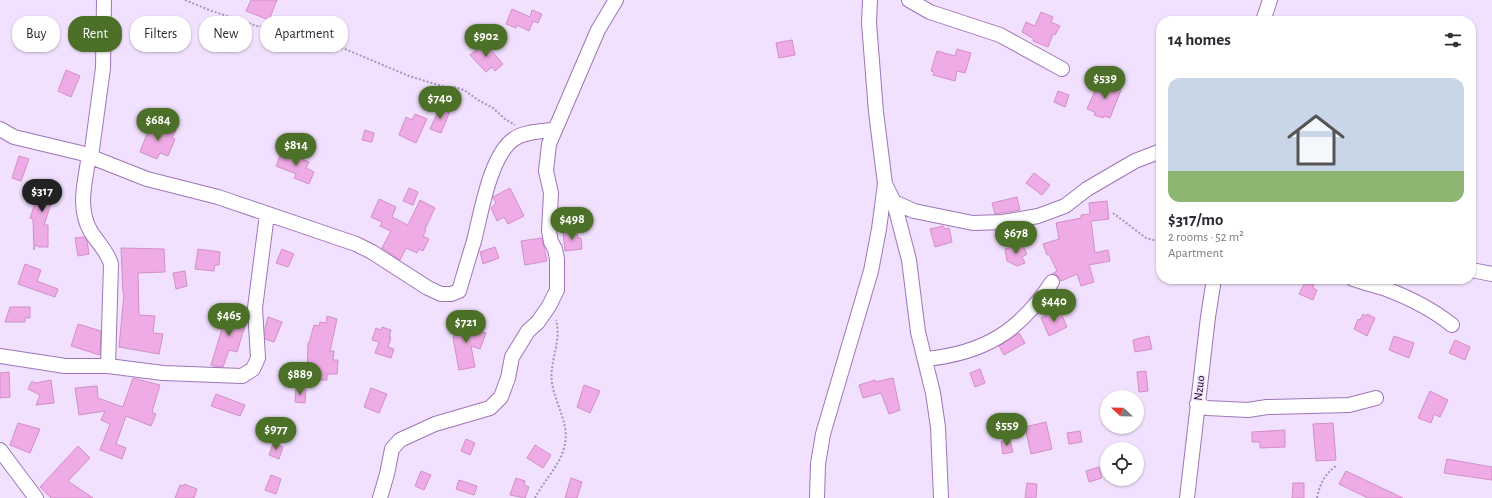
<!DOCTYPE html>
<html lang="en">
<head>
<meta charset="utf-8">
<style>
	body { margin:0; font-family:"Alegreya Sans",sans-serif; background:#f2f2f3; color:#2b2b33; height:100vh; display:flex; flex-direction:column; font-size:15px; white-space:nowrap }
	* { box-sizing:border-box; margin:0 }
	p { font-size:13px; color:#7c7c81 }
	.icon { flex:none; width:22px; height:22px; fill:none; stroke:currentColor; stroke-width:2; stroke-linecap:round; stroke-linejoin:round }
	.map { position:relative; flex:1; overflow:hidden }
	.sheet { position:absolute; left:1156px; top:16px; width:320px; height:268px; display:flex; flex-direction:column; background:#fff; border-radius:16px; box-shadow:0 1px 3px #0004 }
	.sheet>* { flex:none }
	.hud { position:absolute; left:12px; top:16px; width:380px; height:36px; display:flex; gap:8px }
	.needle { width:26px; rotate:292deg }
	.buttons { position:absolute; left:1100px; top:390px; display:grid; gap:8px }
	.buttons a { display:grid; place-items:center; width:44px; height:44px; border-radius:50%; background:#fff; box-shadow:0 1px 3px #0004; font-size:20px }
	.price { position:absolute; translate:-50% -34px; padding:0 9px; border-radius:14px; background:#4d7028; color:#fff; font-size:13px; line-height:26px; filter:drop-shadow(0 1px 2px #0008) }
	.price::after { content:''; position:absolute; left:50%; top:24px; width:12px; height:9px; margin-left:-6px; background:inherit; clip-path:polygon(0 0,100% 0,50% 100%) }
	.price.on { background:#222; color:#fff }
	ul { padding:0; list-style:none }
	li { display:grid; align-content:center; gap:8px; height:212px; padding:0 12px }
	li+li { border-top:1px solid #e1e1e2 }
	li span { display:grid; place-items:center; height:124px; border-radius:12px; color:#555 }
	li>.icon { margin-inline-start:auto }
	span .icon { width:72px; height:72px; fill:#fffc; stroke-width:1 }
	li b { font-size:17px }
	h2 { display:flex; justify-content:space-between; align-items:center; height:48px; padding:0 12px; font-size:17px }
	.tag { padding:0 14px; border-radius:16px; background:#fff; box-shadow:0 1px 3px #0004; font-size:14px; line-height:36px }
	.tag.on { background:#4d7028; color:#fff }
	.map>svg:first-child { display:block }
</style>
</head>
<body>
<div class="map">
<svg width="1492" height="498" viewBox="0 0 1492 498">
	<rect width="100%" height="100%" fill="#f1e0fe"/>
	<path fill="#efabe5" stroke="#d18fc8" d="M251,0h26l-8,20 -23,-9z
		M512,9l18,8 2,-7 10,4 -4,9 -5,-2 -4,10 -12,-6 -1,3 -10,-4z
		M1041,12l12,5 -2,5 9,4 -5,9 -2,-1 -5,13 -15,-6 1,-2 -12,-7 4,-10 9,4z
		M792,40l3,15 -16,3 -3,-15z
		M485,43l18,21 -8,7 -3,-4 -6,5 -16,-17z
		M957,49l14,4 -6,20 -8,-2 -2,10 -22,-6 1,-3 -3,-1 6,-20 18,5z
		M66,70l14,6 -9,21 -13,-6z
		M1106,80l11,4 -2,4 6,2 -11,28 -6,-2 -1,2 -9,-3 1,-3 -8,-3 8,-18 6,2z
		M1058,91l11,4 -4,12 -11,-5z
		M440,107l10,4 -9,22 -11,-4z
		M415,114l12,5 -11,24 -17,-8 7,-18 6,3z
		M162,125l14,5 -4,8 3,1 -7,17 -8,-3 -3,6 -17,-7 10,-26 10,4z
		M365,130l9,3 -2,9 -10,-2z
		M282,151l27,11 -3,6 8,4 -5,12 -15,-6 2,-4 -20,-8z
		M19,156l10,3 -8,22 -9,-3z
		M1034,173l16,12 -8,10 -16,-12z
		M39,180l17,8 -12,37h4v22h-10l-2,-3 -2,6 -1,-31 -3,-1 5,-15 -3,-1 2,-12z
		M409,188l9,4 -5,13 -10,-4z
		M510,188l14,28 -16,8 -4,-7 -7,4 -6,-13 5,-5 -3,-6z
		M1017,197l3,13 -25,4 -3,-11z
		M379,199l17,8 -4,10 16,8 12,-25 15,8 -10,21 1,1 -3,6 6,3 -6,12 -4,-2 -2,4 -11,-5 -6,12 -18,-12 9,-17 -11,-5 2,-4 -11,-5z
		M1107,201l2,18 -18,2 4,32 13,-3 2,11 -21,4 5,17 -13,4 -4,-12 -16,7 -4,-6 -5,-1 5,-3 -8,-17 -2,1 -4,-11 16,-5 -3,-16 25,-5v-3l9,-1 -1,-11z
		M943,226l2,3 4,-1 3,14 -17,5 -5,-18z
		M577,230l1,8h3l1,11 -17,2 -2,-19z
		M84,237l3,4 2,13 -11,2 -3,-18z
		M542,238l5,23 -22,4 -4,-24z
		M1022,244l5,10 -5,3 3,6 -8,3 -10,-5 -2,-12z
		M495,247l4,11 -16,6 -3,-12z
		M121,248l43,1 1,23 -27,1 1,42 16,1 -2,17 10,1 -4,20 -40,-7 5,-53 -1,-1z
		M198,249l22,3 -1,13h-4l-1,6 -19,-2z
		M282,249l12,5 -6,13 -12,-4z
		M25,264l16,6 -4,11 21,8 -3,8 -37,-13z
		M185,271l2,15 -11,3 -3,-16z
		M1306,280l8,4 -1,4 4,2 -4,10 -14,-6z
		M10,307h20v11h-5v4h-20z
		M224,310l23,9 -10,33 -8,-2 -6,17 -9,-1 -3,-1 11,-36 -4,-1z
		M1055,311l1,2 4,-2 7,16 -18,9 -8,-18z
		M1363,314l3,2 1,-2 8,4 -8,18 -13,-7 4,-10 2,1z
		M327,316l10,3 -7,32h4l-1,9h5l-1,14h-10v6h-20l1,-37h1l5,-18 5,1 1,-4 6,1z
		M268,317l14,5 -8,20 -9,-3v-11z
		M454,322l32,11 -6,16 -9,-3 4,21 -16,3 -6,-32 2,-6 -4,-1z
		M78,324l23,7 -1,24 -29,-9z
		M382,327l9,3 -2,7h2l-3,10 6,2 -3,9 -16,-5 4,-11 -7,-2 4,-12 5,2z
		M1019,333l6,10 -21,12 -5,-9z
		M1149,336l3,13 -17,3 -2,-12z
		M1394,336l20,7 -5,15 -20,-8z
		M1455,340l15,7 -5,13 -16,-7z
		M980,369l5,14 -10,4 -5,-14z
		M1146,371l2,20 -9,1 -2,-20z
		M9,372l1,25 -10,1v-25z
		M133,378l27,7 -8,27 4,2 -5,12 -25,-10 -10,28 10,4 -4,11 -22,-9 10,-26 -9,-4 4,-9 -26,4 -4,-27 22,-2 1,12 25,9z
		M893,378l7,32 -11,4 -8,-21 -18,5 -4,-13 16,-5v2z
		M51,380l3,23 -18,2 4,-10 -12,-6 4,-8 3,2z
		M584,385l16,6 -10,22 -13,-6z
		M296,388l10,1 -1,14 -10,-1z
		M371,388l16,6 -8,19 -15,-6z
		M1430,391l18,9 -8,17 -6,-3 -3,9 -13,-5z
		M216,394l29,11 -5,11 -29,-10z
		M1046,422l6,27 -21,5 -6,-27z
		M18,423l22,6 -10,24 -20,-8z
		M1333,423l3,37 -20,1 -3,-37z
		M1285,430v17l-25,1v-6h-8v-10z
		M1080,431l2,11 -13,2 -2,-11z
		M466,439l9,4 -5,12 -9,-4z
		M1010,440l3,12 -10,2 -2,-12z
		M273,444l10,3 -4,12 -10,-4z
		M535,445l16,10 -8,13 -16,-10z
		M78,446l12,12 -22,23 25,17h-42l-11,-11z
		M1447,459l45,8v13l-48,-7z
		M1099,467l3,11 -13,4 -3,-11z
		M421,471l10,4 -7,15 -9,-4z
		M1346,471l57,27h-35l-29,-14z
		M271,475l10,4 -5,15 -11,-4z
		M516,478l9,3 -1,4 5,2 -4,11 -15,-3z
		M571,478l11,4 -5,16h-12z
		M459,480l18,6 -3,9 -18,-6z
		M1027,483l10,1 -1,14h-11z
		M1293,483h11v15h-12z
		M184,484l13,5 -3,9h-19l5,-13 4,1z"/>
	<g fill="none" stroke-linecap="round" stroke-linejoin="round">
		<g stroke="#9f75b9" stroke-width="16">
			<path id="minor" d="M909,0l21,12 70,23 62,34
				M1263,21l7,-21
				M0,129l14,8 67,16 66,26 71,18 138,47 16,8 56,36 13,6h10l8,-3c5,-17 10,-34 15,-50 7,-27 16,-86 40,-102 11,-8 28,-7 41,-10
				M89,156c-4,25 -12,53 2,76 7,11 16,19 20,32l-3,102
				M91,157l12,-89 1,-68
				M885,184l9,18 15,58 9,72 15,61 5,34 3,71
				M894,202l20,9 59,12 30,-1 35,-6 27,-10 22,-17 48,-28 26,-10
				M1471,270l21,4
				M1353,279c11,4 22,6 33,10 24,9 46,20 66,36
				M0,356l65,10h43l55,7 79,3 11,-7 5,-11 -3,-50 12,-94
				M926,359c59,-6 94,-28 126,-77
				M1197,404l10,4 41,2 19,-3 82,-2 27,-7
				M0,450l36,48
				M380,498l7,-24 5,-25 8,-9 35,-16 55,-16 11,-11 7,-19 4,-21 16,-26 10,-9 11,-16 8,-16v-31l-2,-10 -4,-7 -2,-11 2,-38 -5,-22 3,-27 49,-114 18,-30
				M817,498l1,-34 5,-30 48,-163 8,-42 6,-45 -9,-72 -7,-89 1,-23
				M1187,498l21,-181 6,-38"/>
		</g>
		<path stroke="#a696b2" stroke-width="2" stroke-dasharray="2 2" stroke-linecap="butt" d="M185,0l24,10 48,16 24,3 33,7 95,40 36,11h10l9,3 14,10 15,8 12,11 10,6
			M1113,213l33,25 15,4
			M535,498c8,-16 25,-33 29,-50 7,-22 -9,-44 -12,-65 -3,-22 10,-41 4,-63
			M1317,498c3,-15 8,-24 20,-33"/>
		<use href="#minor" stroke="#fff" stroke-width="14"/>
	</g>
	<g text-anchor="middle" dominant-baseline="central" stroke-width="3" stroke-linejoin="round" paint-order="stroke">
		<g font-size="12" fill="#14051e" stroke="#f1e0fe">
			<text transform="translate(1199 388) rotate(-83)">Nzuo</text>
		</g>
	</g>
</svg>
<div class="buttons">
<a><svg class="needle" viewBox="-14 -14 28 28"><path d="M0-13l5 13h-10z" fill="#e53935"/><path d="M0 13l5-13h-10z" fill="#7c7c81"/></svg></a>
<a><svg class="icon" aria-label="locate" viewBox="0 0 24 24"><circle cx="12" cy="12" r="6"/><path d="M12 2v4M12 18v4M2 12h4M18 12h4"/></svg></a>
</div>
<b class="price" style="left:486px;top:58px">$902</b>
<b class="price" style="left:1105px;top:100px">$539</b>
<b class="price" style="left:440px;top:120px">$740</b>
<b class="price" style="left:158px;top:142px">$684</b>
<b class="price" style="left:296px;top:167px">$814</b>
<b class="price on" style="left:42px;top:213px">$317</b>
<b class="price" style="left:572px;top:241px">$498</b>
<b class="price" style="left:1016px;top:255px">$678</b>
<b class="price" style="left:1054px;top:323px">$440</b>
<b class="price" style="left:229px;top:337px">$465</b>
<b class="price" style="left:466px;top:344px">$721</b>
<b class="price" style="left:300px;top:396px">$889</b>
<b class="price" style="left:1007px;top:447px">$559</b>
<b class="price" style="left:276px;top:451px">$977</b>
<div class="hud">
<a class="tag">Buy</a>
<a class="tag on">Rent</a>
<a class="tag">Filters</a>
<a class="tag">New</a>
<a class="tag">Apartment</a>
</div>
<section class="sheet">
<h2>14 homes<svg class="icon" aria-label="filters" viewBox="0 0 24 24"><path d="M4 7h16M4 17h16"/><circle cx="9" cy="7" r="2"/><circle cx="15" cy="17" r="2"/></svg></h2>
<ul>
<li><span style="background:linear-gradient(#c9d6e8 75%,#8fb573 0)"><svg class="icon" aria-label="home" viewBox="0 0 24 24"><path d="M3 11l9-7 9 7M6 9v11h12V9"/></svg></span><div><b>$317/mo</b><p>2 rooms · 52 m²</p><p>Apartment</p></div></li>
</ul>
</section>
</div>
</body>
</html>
